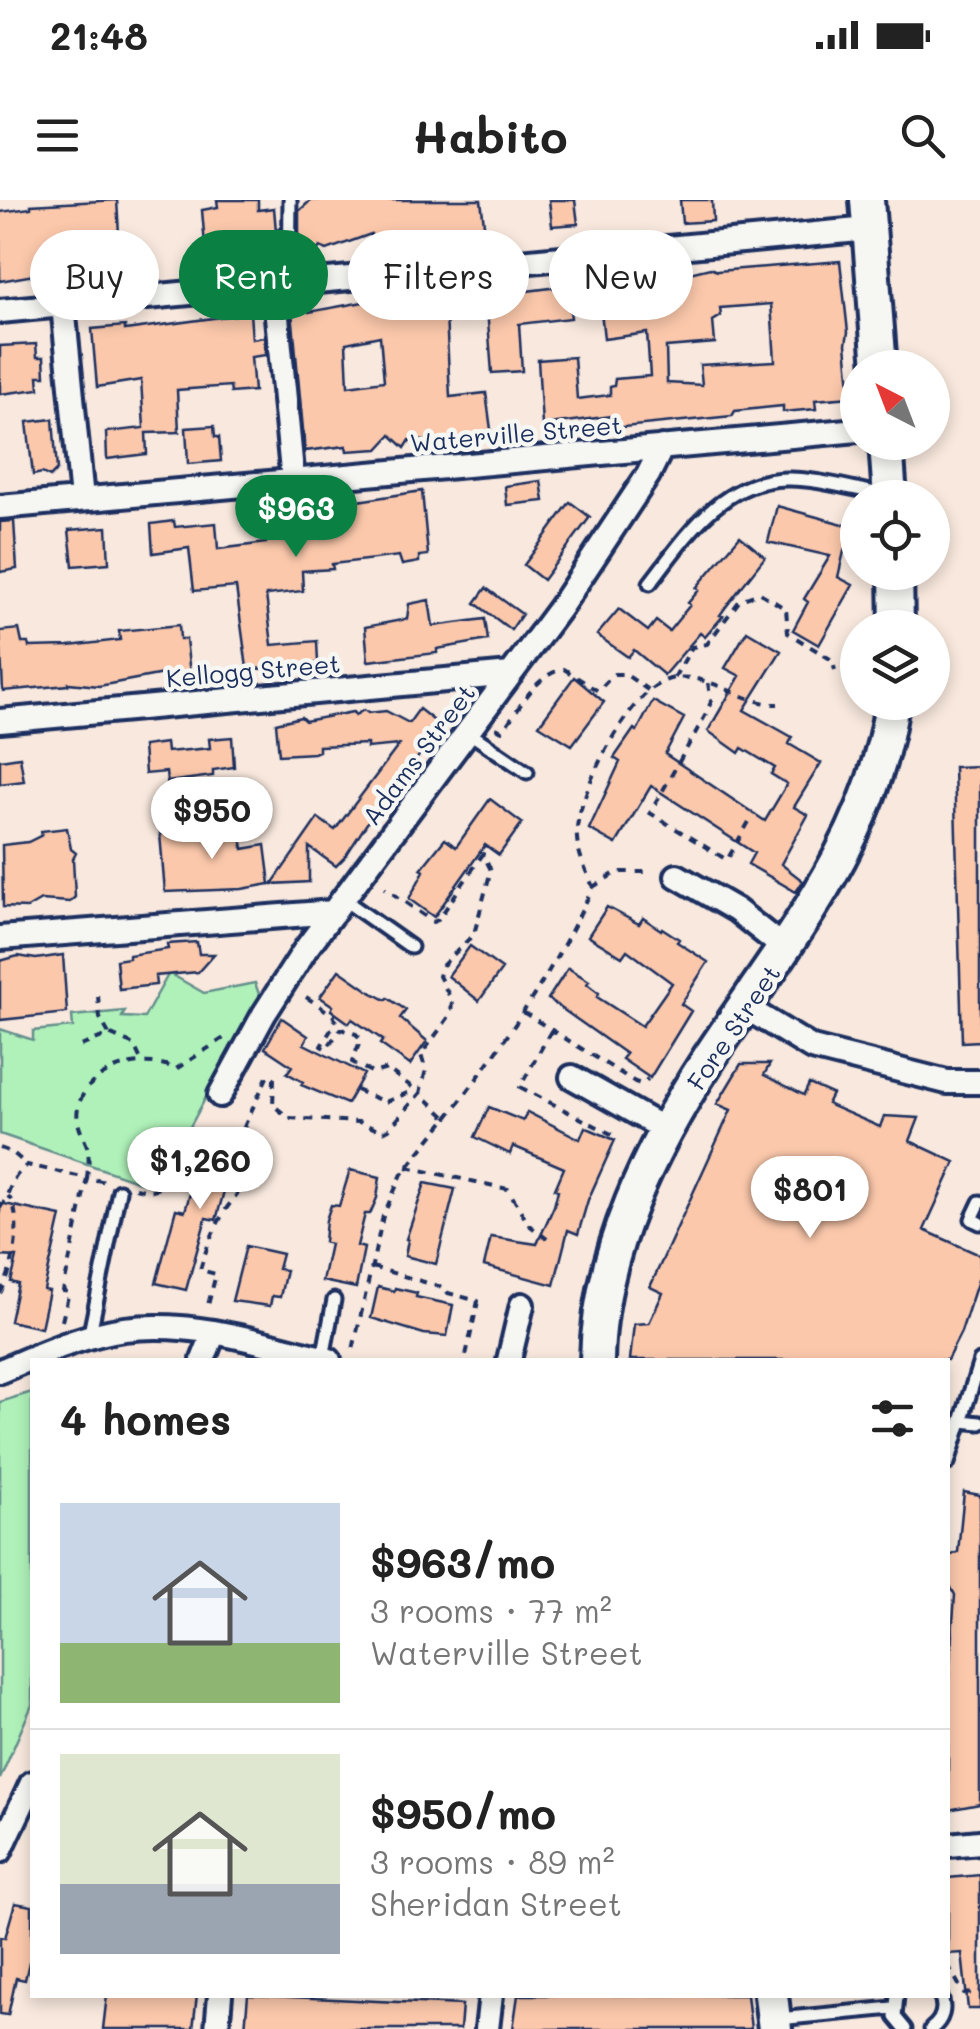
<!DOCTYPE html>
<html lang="en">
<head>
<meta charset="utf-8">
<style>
	body { margin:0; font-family:Mali,sans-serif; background:#f6f6f6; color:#222; height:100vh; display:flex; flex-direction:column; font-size:38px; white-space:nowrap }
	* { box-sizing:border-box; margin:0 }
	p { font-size:32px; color:#767676 }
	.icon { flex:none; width:55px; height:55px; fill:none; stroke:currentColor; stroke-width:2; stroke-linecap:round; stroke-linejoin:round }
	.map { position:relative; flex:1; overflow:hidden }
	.side { position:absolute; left:30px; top:1158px; width:920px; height:640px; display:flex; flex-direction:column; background:#fff; border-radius:0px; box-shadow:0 5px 15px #0003 }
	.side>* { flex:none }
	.top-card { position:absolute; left:30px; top:30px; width:920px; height:90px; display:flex; gap:20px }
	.needle { width:65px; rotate:318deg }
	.fabs { position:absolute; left:840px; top:150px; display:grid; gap:20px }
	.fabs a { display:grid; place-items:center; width:110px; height:110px; border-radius:50%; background:#fff; box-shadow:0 5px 15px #0003; font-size:50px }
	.price { position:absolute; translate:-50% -85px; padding:0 22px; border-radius:35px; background:#fff; color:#222; font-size:32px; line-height:65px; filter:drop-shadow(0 2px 5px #0008) }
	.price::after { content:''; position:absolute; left:50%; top:60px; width:30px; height:22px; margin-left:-15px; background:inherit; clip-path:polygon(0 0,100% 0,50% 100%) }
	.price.on { background:#0b8043; color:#fff }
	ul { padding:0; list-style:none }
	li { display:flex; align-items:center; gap:30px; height:250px; padding:0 30px }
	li+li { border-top:2px solid #e0e0e0 }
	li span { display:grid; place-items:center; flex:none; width:280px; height:200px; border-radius:0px; color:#555 }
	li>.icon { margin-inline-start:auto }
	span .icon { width:120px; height:120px; fill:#fffc; stroke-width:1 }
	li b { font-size:42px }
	h2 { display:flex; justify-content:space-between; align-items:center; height:120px; padding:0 30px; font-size:42px }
	.chip { padding:0 35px; border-radius:45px; background:#fff; box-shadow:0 5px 15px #0003; font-size:35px; line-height:90px }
	.chip.on { background:#0b8043; color:#fff }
	.status { display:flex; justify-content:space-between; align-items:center; height:70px; padding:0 50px; background:#fff; direction:ltr }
	.status svg { height:28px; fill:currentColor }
	header { display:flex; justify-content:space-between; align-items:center; height:130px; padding:0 30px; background:#fff; font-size:45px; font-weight:800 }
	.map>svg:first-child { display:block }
</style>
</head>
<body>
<div class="status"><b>21:48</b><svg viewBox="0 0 49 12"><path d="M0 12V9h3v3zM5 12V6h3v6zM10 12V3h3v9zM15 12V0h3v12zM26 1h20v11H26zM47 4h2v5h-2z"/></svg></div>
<header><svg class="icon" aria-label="menu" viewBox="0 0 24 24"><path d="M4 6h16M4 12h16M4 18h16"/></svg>Habito<svg class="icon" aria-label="search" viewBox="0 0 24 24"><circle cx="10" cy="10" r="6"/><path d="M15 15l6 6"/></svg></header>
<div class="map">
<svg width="980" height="1829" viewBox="0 0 980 1829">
	<rect width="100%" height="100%" fill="#f8e8dd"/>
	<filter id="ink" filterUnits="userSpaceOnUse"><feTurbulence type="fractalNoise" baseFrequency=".01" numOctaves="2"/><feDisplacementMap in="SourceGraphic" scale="20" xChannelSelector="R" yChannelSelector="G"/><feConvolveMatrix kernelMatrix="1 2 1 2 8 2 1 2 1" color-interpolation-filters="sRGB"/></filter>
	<g filter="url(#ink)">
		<path fill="#aff1b9" stroke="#65908c" stroke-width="2.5" d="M169,773l35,20 51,-10 5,14 -103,191 -157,-54v-105l33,11v-9l40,-4 -1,-11 53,-5 -3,6 22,1z
			M32,1192v313l-32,74v-377z"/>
		<path fill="#fbc8ab" stroke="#1b2f5e" stroke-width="2.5" fill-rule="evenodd" d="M117,0l2,34 6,7 -3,11 2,13h-12l-3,6 -10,1 -4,-4 -36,3 -5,8 -9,-6 -45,8v-69l31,-4v-3z
			M217,0h41v10l16,-2 2,23 4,-3v9l-3,-2 1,17 -72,5 -4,-47 16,-3z
			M311,0h170l4,32 -87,7v8l-26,3 -1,-16 -44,16 -7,-3 -3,4 -9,-1 -9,-5v-34z
			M549,0h26l3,24 -26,2z
			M680,0h32l1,21 -31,2z
			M840,61l8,71 -2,12 5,53 -36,3 1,9 -33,3v-6l-48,5 -3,5 -118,12 -1,-12 -71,9 -4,-65 36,-3 3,42 33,-4v-8l4,-1 1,-7 35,-3 -3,-43 -43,6 -6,-56 75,-11v5l37,-9 7,3zM771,104l4,57 -75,4 2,20 -35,-2 -1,-36 49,-4 -2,-22 8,-5 -1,-8z
			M567,86l4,32 -52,6 3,47 -30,2 -6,-77z
			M363,102h35v3l32,-2v13l16,-2 4,83 36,-4 6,44 -37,6 -45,-3 -5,8 -14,-13 -13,14 -31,2 -1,-5 -41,5 -13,-140 17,-2v3zM380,136l4,45 -36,5 -2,-43z
			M250,113l2,26 12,-2 2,18 -15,2 3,34 -23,2 -1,-7 -53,4 2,42 -33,1 1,21 -40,5 -1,-27 38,-4 -3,-48 -44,7 -5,-58 33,-3v4z
			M36,144l1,13h7l1,19h-7l1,13 -39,5v-48z
			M53,219l4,51 -7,7 -8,-4 -9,2 -6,-53z
			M214,226l1,11h4l2,24 -33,3 -2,-36z
			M541,281l3,20 -37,4 -2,-19z
			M422,291l6,64 -9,1v6l-17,3 -3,-9 -67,8 1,5 -31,2 1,20 -37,4 6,50 45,-4 1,22 -51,6 -20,-1 -11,-81 -42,4 -5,-43 -36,5 -2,-29 23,-3 1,6 41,-4 2,26 48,-6 -3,-27h50v-8z
			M570,302l20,15 -47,63 -19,-15z
			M777,306l73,20 -12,51 15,8 -34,60 -26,-15 15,-28 -4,-3 26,-43 -62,-14z
			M14,321l3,48 -17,3v-50z
			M107,327l2,36 -36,3 -4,-36z
			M740,336l25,21 -40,51 -5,7 3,1 -18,21 -5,-4 -36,42 -30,-25 -6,7 -31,-22 22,-26 29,22 8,-10 13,10 21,-26 -2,-2 11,-13 -3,-2z
			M486,388l36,26 -11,16 -36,-27z
			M429,400l4,26 52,-7 3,21 -51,9v4l-69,8 -3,-34 42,-8 2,-15z
			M179,425l1,14h6l4,35 -26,3 -1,-3 -64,12 -31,-3v2l-65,6 -3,-60 19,-2 3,14h6l1,4 40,-1 51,-6 -1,-9z
			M747,431l34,20 -37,59 48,27 -3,7 32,19 -27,44 14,8 -27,49 22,17 -7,11 -48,-28 6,-11 -103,-67 -35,58 -27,-15 31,-67 -6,-4 20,-29 3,2 16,-30 31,17 -19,36 100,67 22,-37 -16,-10 4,-6 -33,-20 -3,5 -31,-22 32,-55 -15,-8z
			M574,477l30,25 -32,43 -33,-20z
			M419,509l23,18 -67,84 -30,46 -9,9 -27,-19v35l-37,2 46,-66 17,12 64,-85 -32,3v-4l-48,2v5l-5,2 -35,2 -3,-32 25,-6 4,4 48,-9 2,3 9,-5 4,3 18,-2 23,12z
			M232,537l2,30 -21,3v6l-46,6 -1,-10 -21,2 -2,-28 23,-3 1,9 43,-4 -1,-9z
			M20,557l4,24 -24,3v-24z
			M980,566v275l-18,1 -8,-275z
			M490,599l32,24 -23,32 -14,-10 -51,72 -25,-18 15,-28 -3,-2 24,-30 11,8z
			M67,628l4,21 5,4 -3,6 2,38 -5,5 -29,-2 -14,8 -24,-1 -1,-62 26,-3 14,-7 -1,-4z
			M240,629l3,20 22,-4 5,39 -28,5 -77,3 -5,-58z
			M607,707l32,17 4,-6 18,12 1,-2 17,11 -2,3 31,20 -27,42 10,7 -41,67 -28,-19 4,-5 -78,-55 20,-31 21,13 -2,3 12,9 -2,4 45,29 30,-43 -45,-33 -5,7 -34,-21z
			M197,742l2,12h15l-16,18 -43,4 1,9 -37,4 -3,-29 13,-2v-3l39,-6 -1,-5z
			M470,746l32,23 -23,32 -31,-25z
			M63,755l4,58 -67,7v-59l18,-5 18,3z
			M339,770l30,21 17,9 2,-2 18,12 -6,8 27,23 -17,24 -30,-21 3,-4 -31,-21 -3,4 -18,-13 2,-4 -13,-9z
			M282,818l26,18 -4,8 60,30 -17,30 -46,-19 2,-3 -16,-9 5,-7 -27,-18z
			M741,864h29l-6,11 40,20 5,-11 23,10 -5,10 53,23 4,-11 35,2 -9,23 45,21 -31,68 56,25v19l-19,58 -14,28h-317l4,-36 15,-1 14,-30 -13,-6 81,-177 -14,-6z
			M489,907l34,14 4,-9 53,27 5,-12 30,13 -27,60 -10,34 -10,-4 -14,55 -70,-19 7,-29 46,7 17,-38 4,-16 -3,-1 9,-21 -51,-22 -3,8 -35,-17z
			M211,939l35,8 -7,40 -13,-3 -10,36 -10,-2 -20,72 -30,-7 20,-74 9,2 10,-35 8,2z
			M350,970l30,7 -3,21 -7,16h-5l-8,32 7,2 -8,40 -34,-7 8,-37 -6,-2 2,-22 5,-15 8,1z
			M425,983l30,6 -19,75 -31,-8 3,-16 -2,-1z
			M0,1003l61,13 -17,74 5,1 -8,37 -31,-7 8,-37 -7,-2 6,-25 -17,-1z
			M246,1046l36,8 -4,15 8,1 -6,27 -8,-1 -2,10 -38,-5z
			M378,1087l16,4 1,-3 22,5 -1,4 37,8 -6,31 -23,-2 -53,-16z
			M964,1292l16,3v309l-32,6v-120l7,-95 -7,-13v-25l10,-5z
			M980,1675v134h-12l-6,-56 -14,1v-76z
			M15,1703l17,3v57l-3,-1 -4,18 -9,-2 -8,37 -8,-1v-77l5,1z
			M107,1795h90l-4,34h-90z
			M248,1795l214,10 -2,24h-215z
			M518,1795h229l4,34h-238z"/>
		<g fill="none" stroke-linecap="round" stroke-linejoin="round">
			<g stroke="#1b2f5e" stroke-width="19">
				<path id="lane" d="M289,84l1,-84
					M650,383c35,-45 71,-103 136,-104 30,-1 70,11 100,16
					M468,532l59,40
					M343,699l68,48
					M980,1002l-8,17 8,4
					M89,1138l30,-147
					M323,1158l11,-58
					M962,1221l18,2
					M948,1263l32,-102
					M897,1795l-2,22 10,12
					M778,1819l115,-11
					M931,1829c12,-9 15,-21 9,-34"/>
			</g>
			<g stroke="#1b2f5e" stroke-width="30">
				<path id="street" d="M274,86l19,196
					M63,105l19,194
					M0,111l869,-82
					M0,307l858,-77
					M0,521l511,-47
					M677,676l59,34 49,39
					M0,738l334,-26
					M745,807l67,41 135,34h33
					M572,877l94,53
					M220,895l44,-81 41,-64 255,-342 88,-133 14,-28
					M203,1160l11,-28
					M509,1160l13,-55
					M0,1171c39,-16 82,-36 124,-42 70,-9 139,14 205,31
					M948,1645l32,-3
					M0,1651l32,-68
					M217,1829l3,-34
					M487,1829l4,-34"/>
			</g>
			<g stroke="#1b2f5e" stroke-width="40">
				<path id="secondary" d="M867,0l13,168
					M886,242l4,56
					M896,372l1,56
					M597,1160c2,-109 54,-213 112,-302 73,-111 165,-218 183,-356
					M771,1795l4,34"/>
			</g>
			<path stroke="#1b2f5e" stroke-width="4" stroke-dasharray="8 8" stroke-linecap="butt" d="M674,478l18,-31 15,-3 33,-44 20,-7 26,16 2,24 44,27 3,10
				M708,483l3,19 -6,14 -55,97 77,47 27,-47
				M496,528l6,3c17,-21 33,-57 62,-62l34,22 16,-17h11l23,16
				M593,687l24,-15h29
				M98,796l2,22 9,16
				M306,797l27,18 3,7 -15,24 5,3 15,-20 15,5 5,5 -9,23 21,11 14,-4 33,24 6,-23 -5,-15 30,-41 1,-13 -13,-25 4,-11 31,-31 17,-64 -8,-16 -45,66 -5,2 -48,-34
				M523,812l112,70 6,2 7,-5
				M551,831l-31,56 97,50
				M81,846l28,-12 25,11 7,15
				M356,890l29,12 30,-12
				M447,918c56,-72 107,-147 146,-231 -9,-21 -20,-42 -15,-66 7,-39 54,-137 96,-143 37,-5 70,27 104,26
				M237,942l31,-67 6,4 -1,26 16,13 70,4 24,10 6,-3 31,-36 27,25 -45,56 -19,42 -30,134
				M0,948l13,5 14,12
				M407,967l101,22 21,36 22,17
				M135,988l14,3 18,-5 30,-52 40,8 13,8c2,29 -9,38 -24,59 -12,19 -20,40 -26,61l16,4 -9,35
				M0,1008c12,-17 8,-28 27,-43l60,13c1,-11 3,-21 0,-32 -5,-13 -12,-23 -9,-38 8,-40 67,-55 98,-39l48,-31
				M372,1067l73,21 3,5 30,8 -13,59
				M0,1093c13,-19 25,-78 8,-97
				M62,1121l7,-29 -6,-1 24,-113 19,4
				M948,1765l16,29 16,-2"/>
			<use href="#lane" stroke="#f6f6f2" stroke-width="11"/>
			<use href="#street" stroke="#f6f6f2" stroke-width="22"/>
			<use href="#secondary" stroke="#f6f6f2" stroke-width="32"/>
		</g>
	</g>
	<g text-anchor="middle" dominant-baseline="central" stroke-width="9" stroke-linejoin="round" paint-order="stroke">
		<g font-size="25" fill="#1b2f5e" stroke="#f6f6f2">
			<text transform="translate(516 233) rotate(-5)">Waterville Street</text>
			<text transform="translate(253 470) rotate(-5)">Kellogg Street</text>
			<text transform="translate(418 554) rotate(-53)">Adams Street</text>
			<text transform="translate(733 827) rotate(-56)">Fore Street</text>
		</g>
	</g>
</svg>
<div class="fabs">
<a><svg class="needle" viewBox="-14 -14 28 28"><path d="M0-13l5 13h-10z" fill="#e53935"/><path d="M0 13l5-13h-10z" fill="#767676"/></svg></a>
<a><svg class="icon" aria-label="locate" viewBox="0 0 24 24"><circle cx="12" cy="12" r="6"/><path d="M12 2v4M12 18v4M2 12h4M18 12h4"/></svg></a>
<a><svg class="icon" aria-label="layers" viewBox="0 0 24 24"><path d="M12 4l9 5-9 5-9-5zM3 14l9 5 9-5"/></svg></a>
</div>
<b class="price on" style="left:296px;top:360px">$963</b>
<b class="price" style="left:212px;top:662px">$950</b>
<b class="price" style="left:200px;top:1012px">$1,260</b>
<b class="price" style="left:810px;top:1041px">$801</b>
<div class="top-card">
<a class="chip">Buy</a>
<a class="chip on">Rent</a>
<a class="chip">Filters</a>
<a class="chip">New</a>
</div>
<section class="side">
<h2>4 homes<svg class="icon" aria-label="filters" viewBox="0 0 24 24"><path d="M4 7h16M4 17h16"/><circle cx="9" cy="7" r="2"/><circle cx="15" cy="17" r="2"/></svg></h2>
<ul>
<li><span style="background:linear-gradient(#c9d6e8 70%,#8fb573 0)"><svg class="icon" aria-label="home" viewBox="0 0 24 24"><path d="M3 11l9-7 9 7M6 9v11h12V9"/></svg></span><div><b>$963/mo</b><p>3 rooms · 77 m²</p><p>Waterville Street</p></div></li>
<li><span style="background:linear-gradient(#dfe7d0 65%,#9aa5b1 0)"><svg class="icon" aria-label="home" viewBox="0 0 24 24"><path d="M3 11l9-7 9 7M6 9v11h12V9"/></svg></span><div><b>$950/mo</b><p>3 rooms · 89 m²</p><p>Sheridan Street</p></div></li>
</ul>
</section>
</div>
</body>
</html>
